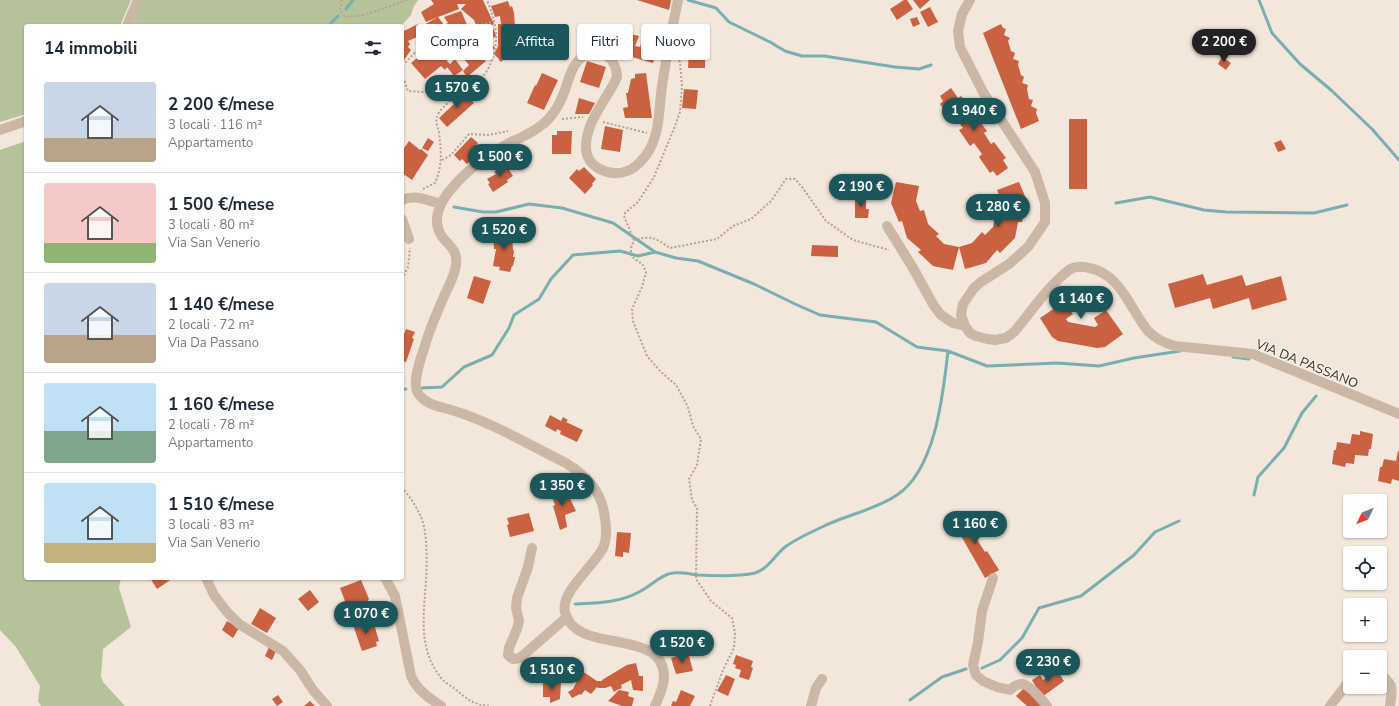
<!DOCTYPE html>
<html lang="it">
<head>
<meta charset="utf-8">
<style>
	body { margin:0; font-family:"Nunito Sans",sans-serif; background:#f2f2f3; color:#1f2937; height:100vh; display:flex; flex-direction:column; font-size:15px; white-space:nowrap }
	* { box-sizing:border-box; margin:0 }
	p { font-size:13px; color:#747a83 }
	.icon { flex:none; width:22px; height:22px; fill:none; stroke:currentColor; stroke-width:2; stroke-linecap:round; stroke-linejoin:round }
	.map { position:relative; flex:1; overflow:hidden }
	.panel { position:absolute; left:24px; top:24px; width:380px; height:556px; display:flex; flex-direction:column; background:#fff; border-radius:4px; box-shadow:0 1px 3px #0004 }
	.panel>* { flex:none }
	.hud { position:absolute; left:416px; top:24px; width:380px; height:36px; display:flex; gap:8px }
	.needle { width:26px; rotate:227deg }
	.fabs { position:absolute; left:1343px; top:494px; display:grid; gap:8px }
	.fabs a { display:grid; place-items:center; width:44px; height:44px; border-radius:4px; background:#fff; box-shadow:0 1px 3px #0004; font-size:20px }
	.price { position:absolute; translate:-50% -34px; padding:0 9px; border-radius:14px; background:#1b565a; color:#fff; font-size:13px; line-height:26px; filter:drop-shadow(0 1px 2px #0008) }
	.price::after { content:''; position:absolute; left:50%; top:24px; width:12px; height:9px; margin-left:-6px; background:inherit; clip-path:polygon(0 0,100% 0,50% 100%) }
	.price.selected { background:#222; color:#fff }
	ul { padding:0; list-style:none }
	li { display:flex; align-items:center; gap:12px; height:100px; padding:0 20px }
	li+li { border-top:1px solid #e0e1e3 }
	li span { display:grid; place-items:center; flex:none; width:112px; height:80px; border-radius:4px; color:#555 }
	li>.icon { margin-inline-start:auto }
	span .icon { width:48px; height:48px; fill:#fffc; stroke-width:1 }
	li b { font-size:17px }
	h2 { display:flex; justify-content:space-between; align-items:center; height:48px; padding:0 20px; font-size:17px }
	.pill { padding:0 14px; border-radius:4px; background:#fff; box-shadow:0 1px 3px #0004; font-size:14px; line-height:36px }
	.pill.selected { background:#1b565a; color:#fff }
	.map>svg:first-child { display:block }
</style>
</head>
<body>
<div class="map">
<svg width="1399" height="706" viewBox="0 0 1399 706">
	<rect width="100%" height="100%" fill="#f3e7db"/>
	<path fill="#b5c29a" d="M0,0h131l-11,26h-94v88l-26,8z
		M142,0h276l-5,8 -2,7 -10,11h-268z
		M26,141v437h95l-2,10 12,39 -28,22 -2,27 2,6 22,24h-84l-3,-5 2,-15 -24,-39 -16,-17v-480z"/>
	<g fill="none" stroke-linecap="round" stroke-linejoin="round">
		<path stroke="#79afb1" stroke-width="3" d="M688,0l28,8 13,14 41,20 15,9 17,5h22l71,11 24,2 12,-4
			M1259,0l13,33 28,31 31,26 41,39 27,31
			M346,9l7,-9
			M331,23l7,-7
			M1116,203l34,-6 54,13 22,2 88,1 33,-8
			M454,207l29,5h13l33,-8 33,4 51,15 42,29 21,6 22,3 56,23 41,20 25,11 56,7 41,25 31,4 39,15 70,-3 42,3 35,-8 46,-7
			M1233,357l16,2
			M422,388l20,-1 22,-20 28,-12 17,-27 5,-13 25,-16 12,-20 22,-24 47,-4 18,5 17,-4
			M402,389h4
			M1254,495l4,-18 26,-29 18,-35 14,-17
			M575,604c22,-1 44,-1 64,-12 11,-5 22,-18 34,-19 8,-1 17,1 25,2 18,1 39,2 57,-2 13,-4 20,-18 30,-26 11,-8 24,-14 37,-20 24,-12 53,-17 75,-32 39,-26 46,-101 51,-144
			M982,668l18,-8 22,-22 17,-30 42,-12 53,-41 21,-23 24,-11
			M910,700l32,-23 24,-8"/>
	</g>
	<path fill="#ca6141" d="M431,0h52l11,24 -2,1 4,11 -7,4 6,8 -9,7 1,2 -3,3 2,1 -19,16 -4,-6 6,-6 -5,-6 5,-4 -3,-3 -4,3 -3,-4 -3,3 -4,-4 1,-5 10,-7 -2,-1 6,-6 3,4 4,-6 4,1 -4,-10 -13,-11 5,-5h-9l2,5 -21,8 6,8 4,-2 -4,-6 17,-6 7,16 -10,3 -2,-3 -17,11 -3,-4 -8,5 -4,-5 -16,7 2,3 -2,3 3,3 -7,10 -2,-1v-27l16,-8 2,3 18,-10 -12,5 -5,-10 13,-8z
		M637,0h34l-2,10z
		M904,0h3l6,9 -16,11 -7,-11z
		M913,0h17l-10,9z
		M508,1l2,6 2,-1 2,7 1,13h5v8l-5,-1 -2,18 -12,11 -2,-2v-1l-5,-5 4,-8v-22h3l-1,-8 -5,1 -4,-11z
		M930,7l8,15 -10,5 -8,-15z
		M917,17l3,7 -7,3 -3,-8z
		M1001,24l2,4 3,1 -2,6 6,3 -2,3 3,10 4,2 -2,6 6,2 -1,4 3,10 3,2 -2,6 6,2 -1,4 2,10 4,1 -2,6 6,3 -1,4 3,8 -18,8 -38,-96z
		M689,25l17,1v17l-3,1v7h2v17h-17l1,-16h-2v-11h2z
		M622,29l9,1 -1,4 9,2 -4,10 5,1 3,-10 3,1 2,-7 9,2 -5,17 3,4 -2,9 -28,-8 -2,4 -6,-8z
		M437,41l13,2 -3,18 3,3 5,-5 8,11 -9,6 -7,-9 -2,3 -4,-4 -16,13 -14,-16 12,-10 3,4z
		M1222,57l9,6 -5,7 -8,-6z
		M587,61l19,6 -7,21 -19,-6z
		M542,73l16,7 -14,30 -17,-7 8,-18 1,1z
		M646,73l6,45h-27l-2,-10 5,-1 -2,-14h2l3,-14 4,-1v-4z
		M951,88l7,10 3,-2 5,6 -3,2 9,13 3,-2 12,16 -3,2 7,11 3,-2 12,16 -3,2 5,8 -11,8 -4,-5 -3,2 -11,-16 3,-3 -8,-11 -4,3 -11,-16 4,-2 -8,-11 -3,3 -12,-16 3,-3 -3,-5z
		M684,89l14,1 -2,19 -14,-1z
		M464,91l10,12 -27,24 -8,-9 15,-14 -2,-2z
		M579,98l16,5 -6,11h-14z
		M1069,119h18v70h-18z
		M605,126l18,4 -3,22 -19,-3z
		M557,131h15l-1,23h-19v-19h5z
		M471,137l7,6 -2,2 5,5 -14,14 -5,-5 -2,2 -6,-6z
		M428,138l6,4 -6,9 -6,-3z
		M1281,140l5,9 -8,3 -4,-9z
		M409,141l11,9 1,-1 7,6 -16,25 -10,-7v-20l1,-2h-1z
		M506,165l7,11 -6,4 1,2 -15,10 -5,-8 2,-1 -3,-4 9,-5 -2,-2z
		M584,167l12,12 -4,5 1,1 -8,9 -16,-16 8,-9 2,2z
		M896,182l23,4 -3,15 4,10 4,-1 4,14 11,10 -3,2 8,8 15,3 -6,23 -20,-4 -15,-14 3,-2 -14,-12 -5,-17 -3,1 -8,-19z
		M1019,182l8,19 -5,21h-4l-3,16 -15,15 -3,-3 -11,13 -21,6 -6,-22 13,-4 10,-11 3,3 8,-8 3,-14 4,1 2,-11 -5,-13z
		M855,198h11v11h3l-1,9h-13z
		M493,233h19l1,17 1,1 -1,6h2l-2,9h-1l-2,6 -11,-2 1,-3 -7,-1 3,-17h-2z
		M812,245l26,1v11l-27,-1z
		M1203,274l4,11 35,-10 4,11 35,-10 6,24 -35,10 -3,-12 -36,11 -3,-11 -35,10 -7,-24z
		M474,276l17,5 -8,23 -16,-6z
		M1079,286h9l7,1 12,6 -5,8 -6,-3 -5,8 -10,-2 -14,2 6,8 -7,5 2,3 27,5 3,-2 -4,-7 12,-8 17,24 -18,13 -8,1 -39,-7 -6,-4 -12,-19 21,-14 -6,-11 11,-5z
		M406,329l9,3 -3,6 2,1 -8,23 -4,-1v-22z
		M550,415l11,6 2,-4 5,3 -2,2 17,8 -6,12 -17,-8 1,-3 -4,-2 -1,3 -11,-6z
		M1360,431l13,3 -2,15h-2l-1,7 -13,-1 -1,9 -8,-1 -1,4 -13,-3 2,-14h2l1,-8 13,2 2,-10 8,1z
		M1398,451h1v30l-7,-2 -1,5 -13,-3 2,-14h2l2,-8 12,2z
		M559,487l2,5 5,-2 10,21 -11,4 2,12 -7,3 -7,-24 2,-1 -3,-8 2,-1 -2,-6z
		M529,513l5,18 -24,6 -3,-12 2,-1 -2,-6z
		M966,514l2,5 8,-4 3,8 -8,4 4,8h-1l11,17 2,-1 12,19 -14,8 -33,-58z
		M617,532l14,1 -2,20 -6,-1v5l-8,-1z
		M150,578h23l-16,11z
		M361,580l8,19 -1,1 3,6 -21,8 -10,-26z
		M310,590l9,12 -11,9 -10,-12z
		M260,608l16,10 -9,15 -16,-9z
		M369,620l2,4h3l5,17 -3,1 1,4 -15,5 -9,-26z
		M227,621l12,7 -6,10 -11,-8z
		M269,647l7,4 -4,9 -7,-4z
		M688,652l5,19 -17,3 -5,-16z
		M736,655l17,6 -2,6 2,1 -4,12 -10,-3 2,-7 -6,-2 1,-3 -3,-1z
		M636,663l3,13h4v15l-10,-1 -2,-10 -10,5 1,3 -5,2 -3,2 -3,-6 -6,2h-7l-1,-1 -6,7 -6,-4 -4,5 -1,-1 -8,4 -4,-6 5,-3 9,-18 15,10h5v-1l25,-15z
		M1057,670l7,11 -22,16 -10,-17 8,-5 3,5z
		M726,675l9,4 -7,17 -11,-5z
		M543,682h18l-1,17 -10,4v-6h-7z
		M1025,687l17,19h-15l-11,-10z
		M619,690l10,2 -1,4 6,2 -2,8h-10l-14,-5z
		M681,690l14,6 -5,10h-19l2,-5 3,1z
		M278,695l5,7 -6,4 -5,-7z
		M310,701l5,5h-11z"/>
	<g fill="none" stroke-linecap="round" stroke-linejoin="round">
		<path stroke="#b7a190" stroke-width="2" stroke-dasharray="2 2" stroke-linecap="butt" d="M342,0l-2,10 4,6c18,3 45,-10 63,-16
			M402,65l5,-4 14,-15 6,-4 32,-6 9,-7 27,-8
			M402,79h2l4,12 31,2 10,8
			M562,119l21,-2
			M603,122l44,11
			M442,160l9,-5 18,-21 19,1 20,-4
			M423,189l12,-6c8,-19 6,-32 4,-51 -1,-5 -4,-10 -2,-15 1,-6 11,-14 15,-18 5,-4 9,-9 14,-12 5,-3 10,-4 14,-8 5,-4 9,-11 11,-17 9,-24 5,-39 -4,-62
			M634,240l-10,-24 1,-3 13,-11 16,-25 21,-51 5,-14 2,-25 -2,-25 -3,-4
			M402,279l6,-12 2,-19
			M402,487c10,13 21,28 23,45 2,16 2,33 1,49 -2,32 -8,66 13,94 3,6 11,10 16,14 11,9 18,16 34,17
			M710,706l13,-36 11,-22 1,-15 -3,-15 -21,-17 -15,-22 1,-71 -5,-8 -3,-21 8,-14 4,-26 -8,-13 -5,-19 -12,-22 -16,-14 -13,-15 -14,-35 -1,-12 10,-22 4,-15 -3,-7 -12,-9v-8l3,-8c18,-5 21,-2 36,8l47,-9 16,-13 18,-7 20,-18 15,-22h9l7,8 24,34 27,19 36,10"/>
		<path stroke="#cbb7a6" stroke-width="10" d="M970,0l-8,14 -4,17 2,16 23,45 52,80 10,31v19l-17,25 -19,17 -28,18 -7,6 -11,16 -2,11 4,11 5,7 6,3 11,3 8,1 11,-2 8,-6c16,-19 35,-47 55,-62 6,-4 13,-4 20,-2 31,5 41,41 59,63 8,8 16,12 27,15l78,8 146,60
			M127,26l11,-26
			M402,200c13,-6 25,0 39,4
			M402,219l7,20
			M887,226l26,42 21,38 7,9 12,8 12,3
			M532,548l-4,19 -11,31 -1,10 3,13 -2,8 -8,19 -1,7 5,4 7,-1 47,-41
			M209,578l-2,2 7,15 13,17 12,12 44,27 17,19 13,20 14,16
			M993,578l-11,33 -4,31 -5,23 3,10 7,6 14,6 13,3c3,-3 7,-6 12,-6 7,0 20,16 25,22
			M1380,674c15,11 12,15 10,32
			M811,706l5,-18 6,-9
			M1330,706l16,-21 4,-3"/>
		<path stroke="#cbb7a6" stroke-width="10" d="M0,130l26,-9
			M385,578l10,18 16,80c6,14 18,22 30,30
			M655,706c4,-9 9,-19 9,-29 0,-51 -89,-21 -99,-65 -5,-20 29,-46 38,-64 5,-11 3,-24 1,-36 -4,-23 -19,-37 -38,-49 -39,-19 -76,-42 -118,-54 -11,-3 -26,-6 -31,-18 -5,-12 6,-38 9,-49 5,-16 12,-32 19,-48 4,-9 10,-19 11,-29 2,-13 -5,-18 -13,-27 -13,-17 -3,-37 10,-51 13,-16 36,-33 54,-43 5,-3 10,-4 15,-7 23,-11 34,-22 43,-47 4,-12 7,-25 17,-33 16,-13 35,1 35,20 -10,23 -32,45 -31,71 0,19 24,30 41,23 9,-3 18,-13 23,-22 10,-19 9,-42 12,-63 4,-28 10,-57 16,-86"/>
	</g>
	<g text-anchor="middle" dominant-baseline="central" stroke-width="3" stroke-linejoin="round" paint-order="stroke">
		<g font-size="13" fill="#372c27" stroke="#faf1e7">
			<text transform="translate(1307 364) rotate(22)">VIA DA PASSANO</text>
		</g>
	</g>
</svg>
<div class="fabs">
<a><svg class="needle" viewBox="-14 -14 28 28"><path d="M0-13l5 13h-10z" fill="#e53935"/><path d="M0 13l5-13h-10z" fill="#747a83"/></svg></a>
<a><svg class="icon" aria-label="locate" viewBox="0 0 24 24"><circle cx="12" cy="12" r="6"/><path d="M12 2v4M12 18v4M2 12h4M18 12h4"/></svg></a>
<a>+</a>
<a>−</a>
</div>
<b class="price selected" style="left:1224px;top:63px">2 200 €</b>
<b class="price" style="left:457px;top:109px">1 570 €</b>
<b class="price" style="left:974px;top:132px">1 940 €</b>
<b class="price" style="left:500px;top:178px">1 500 €</b>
<b class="price" style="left:861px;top:208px">2 190 €</b>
<b class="price" style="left:998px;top:228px">1 280 €</b>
<b class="price" style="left:504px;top:251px">1 520 €</b>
<b class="price" style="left:1081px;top:320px">1 140 €</b>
<b class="price" style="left:562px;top:507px">1 350 €</b>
<b class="price" style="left:975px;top:545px">1 160 €</b>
<b class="price" style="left:366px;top:635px">1 070 €</b>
<b class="price" style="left:682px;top:664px">1 520 €</b>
<b class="price" style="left:1048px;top:683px">2 230 €</b>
<b class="price" style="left:552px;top:691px">1 510 €</b>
<div class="hud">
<a class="pill">Compra</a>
<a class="pill selected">Affitta</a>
<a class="pill">Filtri</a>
<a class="pill">Nuovo</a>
</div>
<section class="panel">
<h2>14 immobili<svg class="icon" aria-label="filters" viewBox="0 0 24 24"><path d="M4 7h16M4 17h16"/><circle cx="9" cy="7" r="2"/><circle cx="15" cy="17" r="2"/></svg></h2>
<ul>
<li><span style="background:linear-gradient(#c9d6e8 70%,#b9a48a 0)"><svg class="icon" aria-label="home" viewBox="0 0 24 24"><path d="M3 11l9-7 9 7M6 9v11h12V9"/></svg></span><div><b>2 200 €/mese</b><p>3 locali · 116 m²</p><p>Appartamento</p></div></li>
<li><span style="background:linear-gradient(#f6c9c9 75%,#8fb573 0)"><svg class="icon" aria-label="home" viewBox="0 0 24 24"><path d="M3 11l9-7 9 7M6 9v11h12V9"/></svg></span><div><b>1 500 €/mese</b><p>3 locali · 80 m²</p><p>Via San Venerio</p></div></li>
<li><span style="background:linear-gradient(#c9d6e8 65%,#b9a48a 0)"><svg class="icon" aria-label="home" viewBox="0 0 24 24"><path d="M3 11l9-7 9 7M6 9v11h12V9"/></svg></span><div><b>1 140 €/mese</b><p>2 locali · 72 m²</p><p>Via Da Passano</p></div></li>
<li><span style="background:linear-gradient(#bfe0f5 60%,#7fa58c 0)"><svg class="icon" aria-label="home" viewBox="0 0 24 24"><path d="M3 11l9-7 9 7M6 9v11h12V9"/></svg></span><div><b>1 160 €/mese</b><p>2 locali · 78 m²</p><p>Appartamento</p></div></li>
<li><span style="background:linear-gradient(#bfe0f5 75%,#c2b280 0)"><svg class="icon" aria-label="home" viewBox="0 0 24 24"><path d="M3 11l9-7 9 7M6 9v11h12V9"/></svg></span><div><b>1 510 €/mese</b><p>3 locali · 83 m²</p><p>Via San Venerio</p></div></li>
</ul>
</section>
</div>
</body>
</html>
